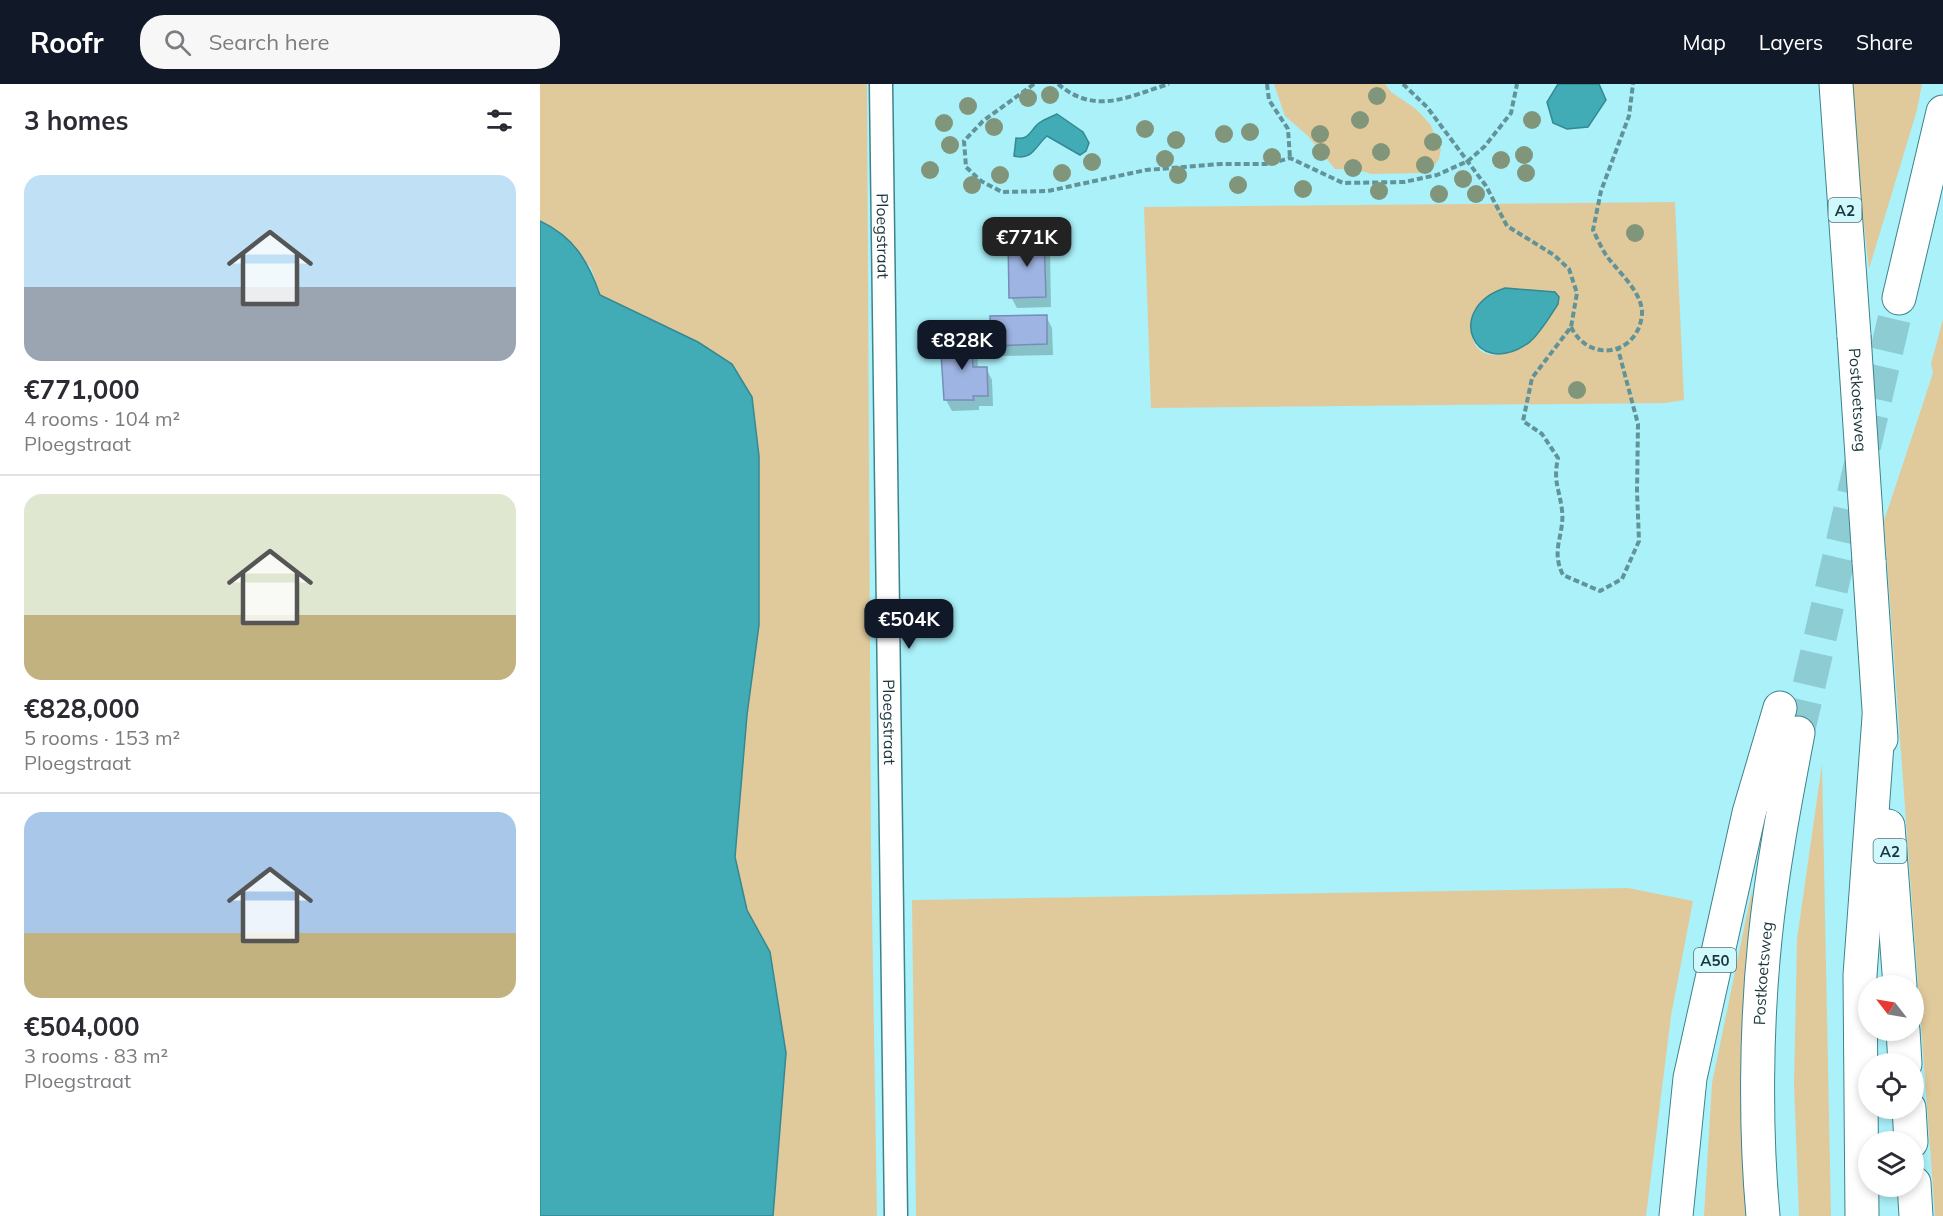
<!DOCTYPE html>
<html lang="en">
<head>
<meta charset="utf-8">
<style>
	body { margin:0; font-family:Mulish,sans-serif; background:#f7f7f7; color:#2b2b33; height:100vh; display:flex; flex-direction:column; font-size:22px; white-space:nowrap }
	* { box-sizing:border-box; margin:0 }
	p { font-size:20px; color:#7c7c81 }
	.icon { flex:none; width:33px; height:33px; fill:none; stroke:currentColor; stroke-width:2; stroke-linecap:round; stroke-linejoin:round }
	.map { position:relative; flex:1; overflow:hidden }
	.sheet { display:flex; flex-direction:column; background:#fff; width:540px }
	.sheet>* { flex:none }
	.needle { width:39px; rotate:301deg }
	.buttons { position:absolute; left:1318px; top:891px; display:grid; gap:12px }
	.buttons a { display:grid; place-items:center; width:66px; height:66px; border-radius:50%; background:#fff; box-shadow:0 3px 9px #0003; font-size:30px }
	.price { position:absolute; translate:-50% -51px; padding:0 14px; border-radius:12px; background:#111827; color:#fff; font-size:20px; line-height:39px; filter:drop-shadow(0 2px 3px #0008) }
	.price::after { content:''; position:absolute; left:50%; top:36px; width:18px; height:14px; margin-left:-9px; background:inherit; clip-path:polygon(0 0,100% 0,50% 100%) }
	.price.selected { background:#222; color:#fff }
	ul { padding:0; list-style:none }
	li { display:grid; align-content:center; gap:12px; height:318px; padding:0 24px }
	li+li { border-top:2px solid #e1e1e2 }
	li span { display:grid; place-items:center; height:186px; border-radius:18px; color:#555 }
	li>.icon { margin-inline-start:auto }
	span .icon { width:108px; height:108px; fill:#fffc; stroke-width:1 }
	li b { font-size:26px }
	h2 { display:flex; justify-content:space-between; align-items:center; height:72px; padding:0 24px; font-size:26px }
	header { display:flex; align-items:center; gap:36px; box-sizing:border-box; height:84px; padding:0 30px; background:#111827; color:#fff }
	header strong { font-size:28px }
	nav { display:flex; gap:33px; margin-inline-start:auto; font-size:21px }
	.search { width:420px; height:54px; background:#f7f7f7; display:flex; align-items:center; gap:15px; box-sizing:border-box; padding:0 21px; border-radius:24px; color:#7c7c81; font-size:22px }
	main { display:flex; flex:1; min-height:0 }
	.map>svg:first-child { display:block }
</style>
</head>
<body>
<header>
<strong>Roofr</strong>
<div class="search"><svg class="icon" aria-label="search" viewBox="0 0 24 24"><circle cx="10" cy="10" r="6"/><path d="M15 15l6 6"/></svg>Search here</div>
<nav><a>Map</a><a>Layers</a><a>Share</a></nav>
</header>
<main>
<section class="sheet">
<h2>3 homes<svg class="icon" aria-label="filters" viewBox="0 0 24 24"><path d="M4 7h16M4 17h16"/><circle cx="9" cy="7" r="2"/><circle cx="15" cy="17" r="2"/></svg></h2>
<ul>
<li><span style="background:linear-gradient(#bfe0f5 60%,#9aa5b1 0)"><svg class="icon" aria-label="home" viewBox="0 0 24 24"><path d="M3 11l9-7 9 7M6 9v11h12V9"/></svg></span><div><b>€771,000</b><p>4 rooms · 104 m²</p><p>Ploegstraat</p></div></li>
<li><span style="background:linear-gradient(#dfe7d0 65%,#c2b280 0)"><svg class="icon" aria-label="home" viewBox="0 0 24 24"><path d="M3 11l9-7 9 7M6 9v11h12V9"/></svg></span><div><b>€828,000</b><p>5 rooms · 153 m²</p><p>Ploegstraat</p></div></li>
<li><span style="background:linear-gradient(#a9c7e8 65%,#c2b280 0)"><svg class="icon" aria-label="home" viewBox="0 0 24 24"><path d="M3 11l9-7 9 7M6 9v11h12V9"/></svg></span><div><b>€504,000</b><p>3 rooms · 83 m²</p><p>Ploegstraat</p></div></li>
</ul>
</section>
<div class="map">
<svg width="1403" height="1132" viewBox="0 0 1403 1132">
	<rect width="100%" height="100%" fill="#aaf1f9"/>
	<path fill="#e0ca9c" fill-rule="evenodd" d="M0,0h327l4,763 6,369h-104l13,-163 -16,-101 -23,-42 -12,-53 12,-142 12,-90v-169l-7,-59 -20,-33 -34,-22 -98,-47 -9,-27 -39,-41 -12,-6z
		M734,0h111l6,8 25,17 14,15 11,25 -2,10 -6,9 -11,5 -51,1 -12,-4 -24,-1 -27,-33 -23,-20z
		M1312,0h70l-5,26 -48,159 -9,-77z
		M1135,118l9,198 -18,3 -515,5 -7,-201zM1015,208c-2,7 -3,16 -6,23 -6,15 -27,35 -45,39 -35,7 -39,-28 -25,-51z
		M1403,235v897h-8l-51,-695 49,-148 -2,-9z
		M1282,680l9,452h-32l-5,-131 3,-146z
		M1088,804l65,13 -22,115 -25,200h-730l-4,-316z
		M1212,806l2,46 -14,149 6,131h-42l8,-133z"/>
	<path fill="#41abb6" stroke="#368891" stroke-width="1.5" d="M1018,0h41l7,16 -18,27 -21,2 -14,-6 -6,-21z
		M517,30l26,18 6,11 -3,8 -6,4 -33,-19c-12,10 -14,25 -33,20l2,-18c14,2 14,-8 23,-15 6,-4 12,-6 18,-9z
		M0,137c34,16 48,40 60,74l98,47 34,22 20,33 7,59v169l-12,90 -12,142 12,53 23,42 16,101 -13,163h-233z
		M965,204l50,4 4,5 -1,7c-7,11 -21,34 -31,40 -54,36 -83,-36 -22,-56z"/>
	<path fill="#0003" d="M503,155l7,11 1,57 -34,1 -6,-11z
		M506,232l6,12 1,27 -54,1 -6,-11z
		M431,255l6,11 1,19 8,-1 6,12 1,26h-14v4l-27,1 -6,-11z"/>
	<path fill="#9eb4e2" stroke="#788cb8" stroke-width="1.5" d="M504,154l2,59 -37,1 -1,-59z
		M507,231v29l-56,2 -1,-30z
		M432,253l1,30h14l1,29h-15l1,4h-30l-4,-62z"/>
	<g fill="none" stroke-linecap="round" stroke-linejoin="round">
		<path stroke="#8dccd3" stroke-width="33" stroke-dasharray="33 16" stroke-linecap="butt" d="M1258,649l101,-435"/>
		<g stroke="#3e838b" stroke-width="25">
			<g id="minor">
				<path id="s1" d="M341,0l15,1132"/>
			</g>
		</g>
		<g stroke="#3e838b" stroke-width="35">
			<g id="motorway">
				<path d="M1296,0l18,252"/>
				<path d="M1359,214l44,-186"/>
				<path d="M1329,477l12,178"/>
				<path d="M1348,742l12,160"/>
				<path d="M1363,946l2,34"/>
				<path d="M1369,1024l2,34"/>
				<path d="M1374,1099l2,33"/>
				<path d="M1136,1132l14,-138 59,-265 31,-105"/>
				<path id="s2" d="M1223,1132c-8,-87 -7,-190 2,-277 7,-69 20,-138 33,-206"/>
				<path d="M1322,1132l-2,-241 19,-258"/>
			</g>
		</g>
		<path stroke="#629399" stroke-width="4" stroke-dasharray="6 3" stroke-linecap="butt" d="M494,0l-51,37 -19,20 2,26 15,14 21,11 46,-1 98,-21 75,-6h48l21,-6 53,25 61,-1 33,-7 31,-14 17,-15 26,-33 6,-29
			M518,0c38,32 71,12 111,0
			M727,0l2,16 19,29 2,29
			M863,0l24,23 59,79 21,40 47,29 15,14 8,24 -6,34 -39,51 -9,43 19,13 16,24c-5,24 1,29 4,52 3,25 -12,39 1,65l37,16 22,-12 17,-38 -2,-50 1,-67 -20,-75
			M1031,243c19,38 68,27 71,-13 1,-22 -25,-43 -36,-59 -5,-8 -9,-17 -13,-25l8,-39 28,-75 4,-32"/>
		<use href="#minor" stroke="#fff" stroke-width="22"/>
		<use href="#motorway" stroke="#fff" stroke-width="33"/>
		<g stroke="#3e838b" stroke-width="35" stroke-linecap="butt">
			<g id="motorway-bridge">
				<path id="s3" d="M1314,252l15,225"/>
			</g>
		</g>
		<use href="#motorway-bridge" stroke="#fff" stroke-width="33"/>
	</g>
	<g fill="#81957a">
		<circle cx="510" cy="11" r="9"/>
		<circle cx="837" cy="12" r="9"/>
		<circle cx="488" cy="14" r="9"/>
		<circle cx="428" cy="22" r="9"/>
		<circle cx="820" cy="36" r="9"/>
		<circle cx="992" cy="36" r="9"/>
		<circle cx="404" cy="39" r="9"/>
		<circle cx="454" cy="43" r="9"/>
		<circle cx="605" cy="45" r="9"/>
		<circle cx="710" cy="48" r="9"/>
		<circle cx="684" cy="50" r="9"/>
		<circle cx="780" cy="50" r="9"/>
		<circle cx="636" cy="56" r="9"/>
		<circle cx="893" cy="58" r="9"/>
		<circle cx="410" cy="61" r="9"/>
		<circle cx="781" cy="68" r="9"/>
		<circle cx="841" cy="68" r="9"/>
		<circle cx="984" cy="71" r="9"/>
		<circle cx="732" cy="73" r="9"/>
		<circle cx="625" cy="75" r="9"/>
		<circle cx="961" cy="76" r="9"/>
		<circle cx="552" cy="78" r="9"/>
		<circle cx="885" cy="81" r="9"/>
		<circle cx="813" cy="84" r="9"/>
		<circle cx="390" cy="86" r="9"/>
		<circle cx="522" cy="89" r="9"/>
		<circle cx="986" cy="89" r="9"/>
		<circle cx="460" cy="91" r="9"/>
		<circle cx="638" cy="91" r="9"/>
		<circle cx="923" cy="95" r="9"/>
		<circle cx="432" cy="101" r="9"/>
		<circle cx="698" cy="101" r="9"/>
		<circle cx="763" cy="105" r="9"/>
		<circle cx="839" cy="107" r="9"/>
		<circle cx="899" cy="110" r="9"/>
		<circle cx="936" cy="110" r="9"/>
		<circle cx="1095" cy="149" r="9"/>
		<circle cx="1037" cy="306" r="9"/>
	</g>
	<g text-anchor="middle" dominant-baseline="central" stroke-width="6" stroke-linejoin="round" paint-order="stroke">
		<g fill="#d0f9fe" stroke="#517176" stroke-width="1.5">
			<rect x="1288.5" y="114" width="33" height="24" rx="4.5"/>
			<rect x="1333.5" y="755" width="33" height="24" rx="4.5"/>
			<rect x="1154" y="864" width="42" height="24" rx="4.5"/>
		</g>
		<g font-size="15" font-weight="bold" fill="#1b373b">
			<text x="1305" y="126">A2</text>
			<text x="1350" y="767">A2</text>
			<text x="1175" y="876">A50</text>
		</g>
		<g font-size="16" fill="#1b373b" stroke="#d0f9fe">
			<text stroke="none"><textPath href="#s1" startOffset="152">Ploegstraat</textPath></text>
			<text stroke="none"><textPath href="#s3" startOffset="64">Postkoetsweg</textPath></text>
			<text stroke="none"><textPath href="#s1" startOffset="638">Ploegstraat</textPath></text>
			<text stroke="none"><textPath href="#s2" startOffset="243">Postkoetsweg</textPath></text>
		</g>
	</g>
</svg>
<div class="buttons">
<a><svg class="needle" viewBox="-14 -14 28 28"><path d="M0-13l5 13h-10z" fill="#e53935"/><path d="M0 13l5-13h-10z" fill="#7c7c81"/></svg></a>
<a><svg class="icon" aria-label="locate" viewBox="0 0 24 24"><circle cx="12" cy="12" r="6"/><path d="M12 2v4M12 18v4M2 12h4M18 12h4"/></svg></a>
<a><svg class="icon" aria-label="layers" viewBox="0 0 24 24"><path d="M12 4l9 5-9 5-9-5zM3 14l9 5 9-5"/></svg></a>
</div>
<b class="price selected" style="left:487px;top:184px">€771K</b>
<b class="price" style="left:422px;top:287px">€828K</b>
<b class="price" style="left:369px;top:566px">€504K</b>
</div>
</main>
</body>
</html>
